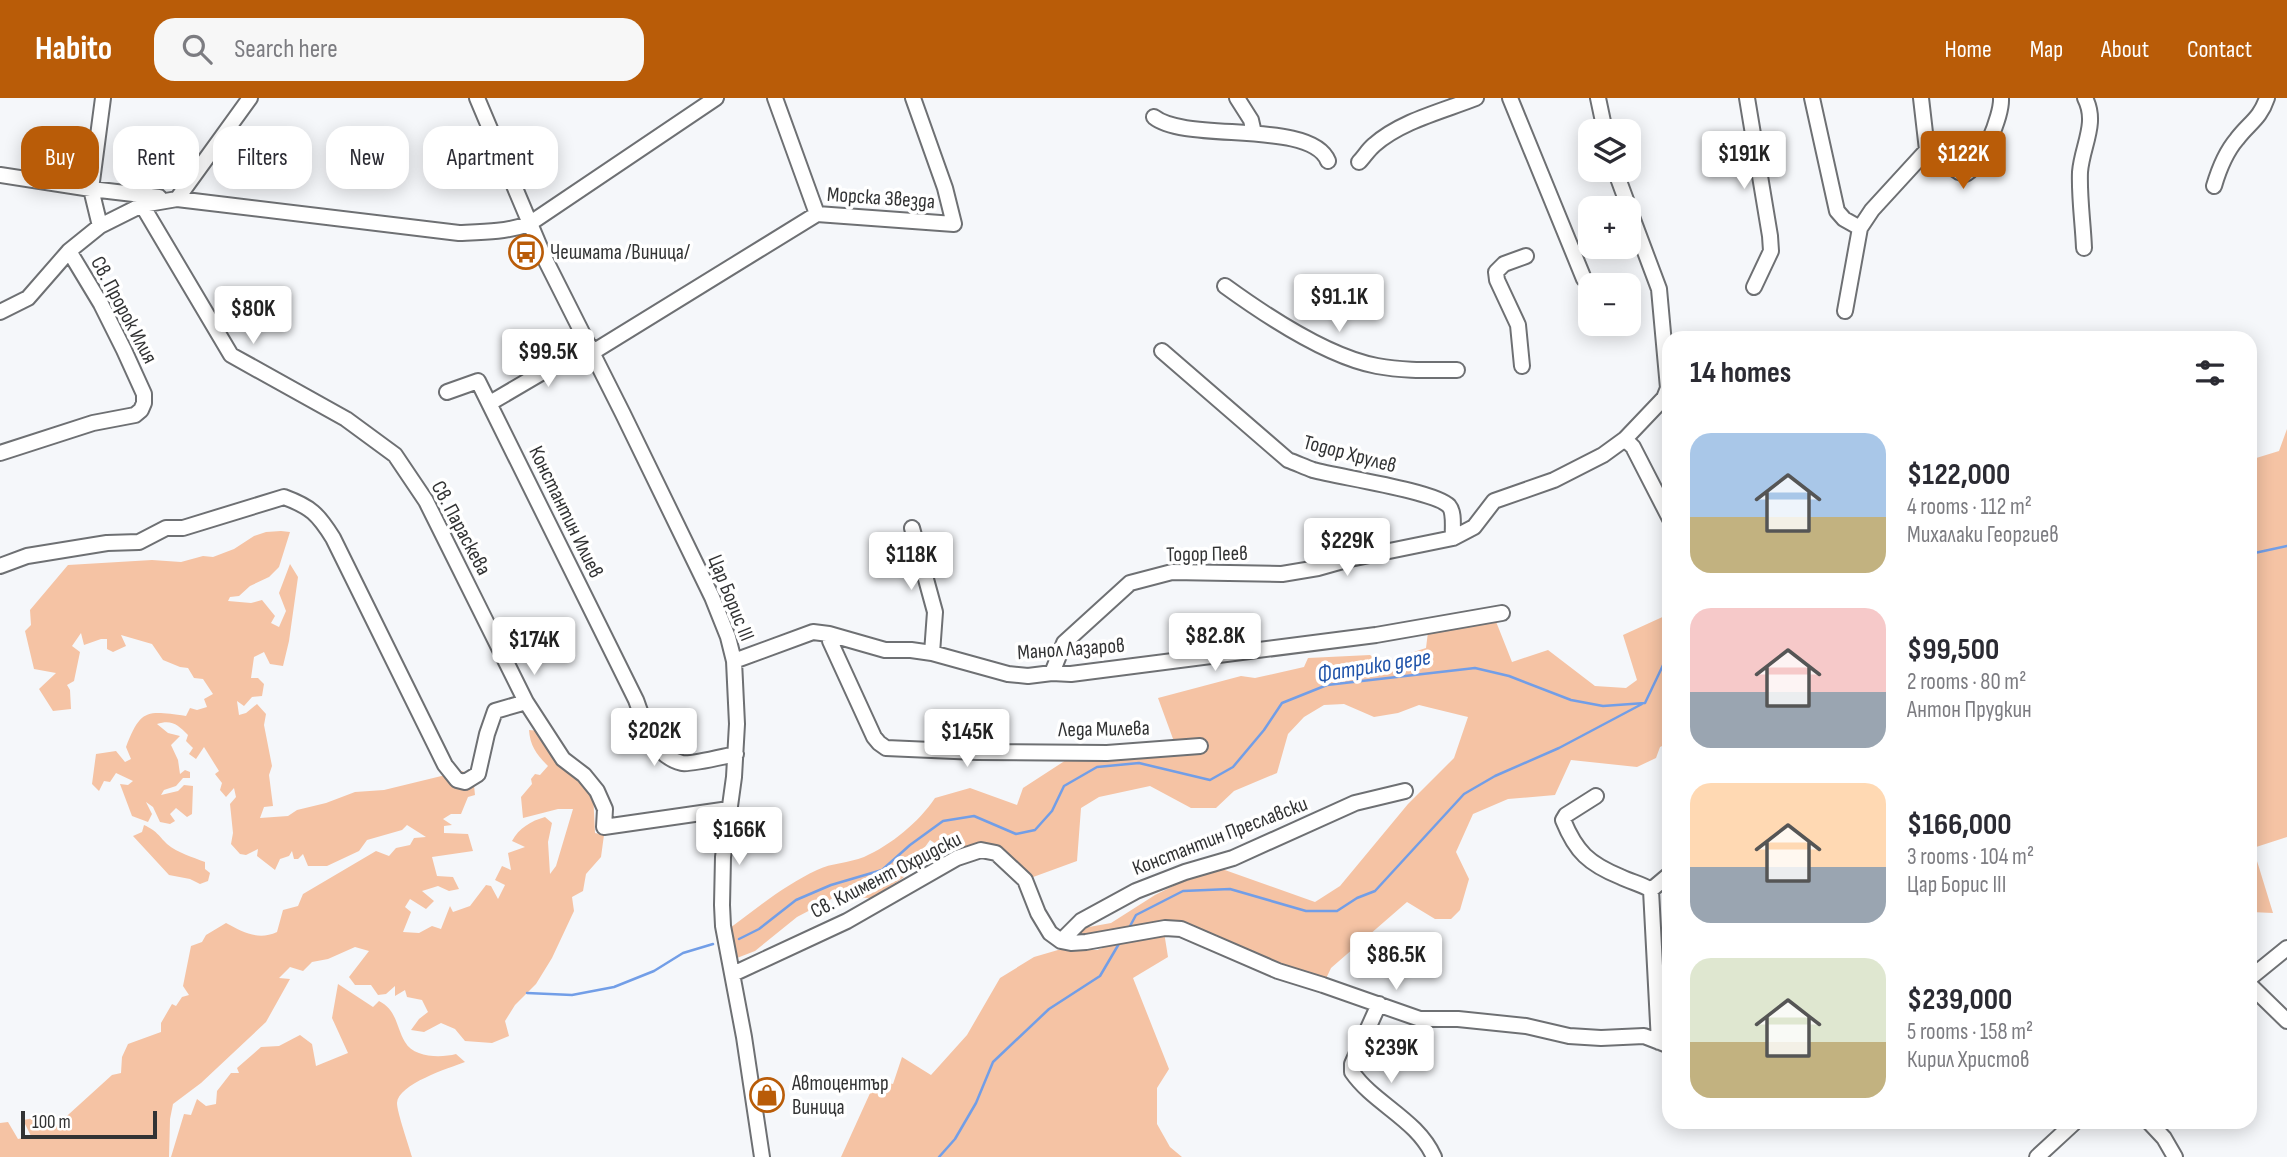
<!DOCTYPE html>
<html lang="en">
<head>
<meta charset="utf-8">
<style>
	body { margin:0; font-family:"Sofia Sans Condensed",sans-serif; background:#f7f7f7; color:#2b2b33; height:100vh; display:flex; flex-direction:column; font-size:26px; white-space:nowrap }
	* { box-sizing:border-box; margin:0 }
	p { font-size:23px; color:#7c7c81 }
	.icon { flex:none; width:38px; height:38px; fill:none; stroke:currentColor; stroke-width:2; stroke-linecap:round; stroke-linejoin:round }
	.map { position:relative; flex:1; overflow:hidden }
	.drawer { position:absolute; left:1662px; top:233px; width:595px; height:798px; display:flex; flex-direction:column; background:#fff; border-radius:21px; box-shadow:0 4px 18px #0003 }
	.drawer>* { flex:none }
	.hud { position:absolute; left:21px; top:28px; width:665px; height:63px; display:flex; gap:14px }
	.tools { position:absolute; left:1578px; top:21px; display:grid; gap:14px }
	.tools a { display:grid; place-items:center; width:63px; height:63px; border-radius:14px; background:#fff; box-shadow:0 4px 18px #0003; font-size:35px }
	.scale { position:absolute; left:21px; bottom:18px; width:136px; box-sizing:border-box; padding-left:7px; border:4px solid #323334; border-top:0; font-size:19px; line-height:24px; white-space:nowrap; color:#323334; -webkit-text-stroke:5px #fff; paint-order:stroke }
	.price { position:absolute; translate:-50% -60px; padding:0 16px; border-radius:7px; background:#fff; color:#222; font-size:23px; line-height:46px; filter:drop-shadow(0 2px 4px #0008) }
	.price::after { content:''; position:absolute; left:50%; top:42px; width:21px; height:16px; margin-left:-10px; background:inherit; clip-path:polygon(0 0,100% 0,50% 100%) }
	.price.current { background:#b95c08; color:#fff }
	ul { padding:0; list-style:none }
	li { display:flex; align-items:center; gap:21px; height:175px; padding:0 28px }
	li span { display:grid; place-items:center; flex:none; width:196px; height:140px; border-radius:21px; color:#555 }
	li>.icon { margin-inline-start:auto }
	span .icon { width:84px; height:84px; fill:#fffc; stroke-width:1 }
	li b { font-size:30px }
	h2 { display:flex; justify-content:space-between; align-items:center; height:84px; padding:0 28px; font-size:30px }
	.pill { padding:0 24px; border-radius:21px; background:#fff; box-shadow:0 4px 18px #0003; font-size:24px; line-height:63px }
	.pill.current { background:#b95c08; color:#fff }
	header { display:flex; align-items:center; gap:42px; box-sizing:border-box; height:98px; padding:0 35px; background:#b95c08; color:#fff }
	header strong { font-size:33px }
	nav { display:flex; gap:38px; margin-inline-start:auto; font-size:24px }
	.search { width:490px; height:63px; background:#f7f7f7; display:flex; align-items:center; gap:18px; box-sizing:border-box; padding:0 24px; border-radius:21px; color:#7c7c81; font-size:26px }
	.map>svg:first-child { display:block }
</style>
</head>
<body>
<header>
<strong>Habito</strong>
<div class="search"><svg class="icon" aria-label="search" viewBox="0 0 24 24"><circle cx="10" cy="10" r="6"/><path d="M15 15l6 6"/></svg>Search here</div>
<nav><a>Home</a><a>Map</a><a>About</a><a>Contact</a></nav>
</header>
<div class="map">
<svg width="2287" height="1059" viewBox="0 0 2287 1059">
	<rect width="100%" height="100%" fill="#f5f7fa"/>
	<path fill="#f5c3a4" d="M2287,331v408l-34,11 20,65 -22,-1v-455l2,2 26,-8z
		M281,433l9,1 -11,35 -10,10 -19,9 -11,10 -9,1 -2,4 23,2 11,-3 13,16 -4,7 8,4 7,-16 -7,-18 11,-29 8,13 -9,64 -6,25 -13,-2 -6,-12 -10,5 -3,21h7l6,6 -2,12 -10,1 -8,9 -7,-5 2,14 7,-2 11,-9 9,10 -2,11 8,41 -3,9 4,31 -9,1 -4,11 28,-2 9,-6 29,-7 29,-11 29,-2 78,-19 11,5 2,19 -7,2 -7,17h-10l-8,5 9,6 -8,1v7l24,1 5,17 -41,6 5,19 16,1 6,12 -10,2 -11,-5 -16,5 12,10 -8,8 -16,-10 -5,8 6,5 -8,20 16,1 13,-7 9,3 9,-23 3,6 17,-6 16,-21 5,1 7,13 7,-14 -10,-5 7,-14 9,4 -3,-17 17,-6 -13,-6c7,-13 19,-20 33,-24l7,6 -4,19 2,32 6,-8 17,-57h-15l-35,9 -2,-21 11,-13 -1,-5 4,-5 5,1 8,-9c-11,-11 -18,-20 -19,-36l10,1 15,27 6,2 33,32 2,41 9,2 -3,22 -15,17 -3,17 -11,6 2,14 -22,47 -16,26 -21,21 -10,16 4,15 -17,7 -27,-2 -10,-12 -14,-6 -17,9 -13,-2 8,-11 9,-7 -6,-12 -15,-3 -2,-7 -10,6v-10l-9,8 -8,1 -7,-10h-16l-6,-8 20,-26 -14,-4 -27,12 -16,3 -9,9 -13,-4 -11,11 11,1 -24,43 -65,61 -28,21 -3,15 -1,38h-169v-34l8,-1 10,17 13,-3 -8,-16 11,-2 24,6 54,-49 9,-2 1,-16 6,-13 33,-12v-9l11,-19 4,2 6,-9 7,-2 -6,-9 8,-40 11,-4 4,-7 20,-12c17,9 32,18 51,9l6,-22 15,-4 5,-12 73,-43 13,5 7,-8 14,-3 4,-7 12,-1 -19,-12 -5,5 -35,10 -8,11 -32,15h-19l-5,-12 -5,5h-4l-2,-8 -3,5 -9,3 -5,11 -18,-14 1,-7 -12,6 -6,-1 -9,-10 2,-11 -3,-29 6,-7 -2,-9 -8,9 -6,-7 2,-7 -7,-9 4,-3 -15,-24 -8,12 -7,-5 4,-6 -7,-7 2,-6c-10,-10 -16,-16 -31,-11l11,9 12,3 -9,9 7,15 2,14 5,-4 5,2v6h-7l-7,8 -12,4 -3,5 17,-4 6,-6 9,1 -1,28 -5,3 -11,-9 -6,6 5,7 -5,3 -10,-2 -7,-15 -7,-5 6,12 -4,8 -16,-6 -12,-32 8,1 5,-4 -17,-8 -6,9 -6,-1 -5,10 -7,-7 4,-30 20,-3 9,11 6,-3 -5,-12c15,-39 21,-36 60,-31l4,-8 7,2 10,-3 -3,-8 9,-5 -10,-15 -9,-1 -6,-10 -8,-1 -17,-7 -11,-16 -31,-9 5,11 -13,6 -6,-3v-10h-6l-17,6 -3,-12 -9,13 8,6 -6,29 -7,4 3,5 1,19 -18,2 -14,-22 17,-16 -22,-4 -9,-38 6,-6 -1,-15 38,-45 84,-5 29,2 22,-6 10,1 21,-8 20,-13 12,-4z
		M1669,516v129l-9,4 -4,11 -19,9 -66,-7 -16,35 -47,4 -35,15 -17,38 13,27 -9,31 -9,9h-16l-28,-17 -76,66 -8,17 -142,-56 -110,14 7,-14 33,-6 44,-28 34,-17 33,-9 93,33 25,-16 68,-82 46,-46 14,-41 -49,-12 -21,8 -24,4 -30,-13 -20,1 -20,12 -16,17 -11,39 -43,18 -18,17h-25l-41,-22 -51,11 -18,11 -4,53 -52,19 -29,-27 -39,5 -27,-18 -27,38 -31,20 -37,-1 -38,20 -42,34 -18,7 -7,-30c28,-21 55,-43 87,-58 14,-7 32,-7 47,-13 27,-12 55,-35 71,-59l35,-10 47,17 6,-17 57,-37 96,-4 -18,-49 83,-22 14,2 49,-11 4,-9 62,-3 10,8 46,-15 2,-16 67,-13 17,43 36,-12 47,36 31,2 11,-8 -14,-45z
		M144,727c13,6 14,10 23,19 11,9 25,13 38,18v7l5,4 -2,8 -8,3 -10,-5 -21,-4 -36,-39 9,-4z
		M1164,834l4,25 -35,21 36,91 -12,19v36l13,23 12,10h-341l35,-77 17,4 9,-27 29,18 36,-40 33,-57 34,-21 24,-7h39l42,-15z
		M338,886l35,23 6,-6c18,9 17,26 26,41 9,16 36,16 51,12l9,8c-16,6 -67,22 -68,41 0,9 12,43 15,54h-241l13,-43 7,1 6,-16 9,7 10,-2 1,-13 14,-18h8l-2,-5 24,-21 18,-1 21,-11 12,9 4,22 32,-13 -16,-35z"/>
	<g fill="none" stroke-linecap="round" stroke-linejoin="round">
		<path stroke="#729ee7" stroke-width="2.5" d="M2250,456l37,-8
			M1129,830l7,-13 47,-24 47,-2 76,22h31l20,-13 18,-7 89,-97 31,-18 64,-28 83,-44
			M739,841l20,-10 37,-29 35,-15 51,-15 28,-25 33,-24 31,-5 42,18 19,-4 17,-19 12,-25 33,-19 42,-4 71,17 23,-13 31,-37 18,-27 45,-18 148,-17 34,8 62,24 32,6 42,-3 20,-42 5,-4
			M527,895l45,2 42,-8 40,-16 29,-18 30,-9
			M939,1059l16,-18 21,-36 17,-41 56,-53 51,-33 20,-34"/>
		<g stroke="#6e7073" stroke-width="18">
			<path id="minor" d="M477,0l68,161 78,155 89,183 16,40 6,24 3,63 -3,53 -11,80 -1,48 1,21 21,111 18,120
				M775,0l42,116
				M1237,0l14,22 3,13
				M1510,0l74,181
				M1598,0l7,33
				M1747,0l23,138 1,15 -17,36
				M1812,0l25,113 7,8 16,9
				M1921,0l6,52 32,22 6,2c16,-6 37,-59 36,-76
				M1154,19c32,26 157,2 174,44
				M1359,64c5,-5 9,-12 15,-17 27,-24 69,-34 102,-47
				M1615,72l14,38
				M0,77l91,14 68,8
				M2214,88c5,-17 11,-33 23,-47 12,-16 23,-20 30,-41
				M177,101l73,-101
				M142,107l89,150 115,64 49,36 31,46 100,201 37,57 21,16 13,16 8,18 -1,18 125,-18
				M100,128l-9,-37 12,-91
				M2084,150c-1,-25 -5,-51 -4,-76 2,-26 18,-49 5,-74
				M1225,188c40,29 103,71 152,80 27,5 53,4 80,4
				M1845,213l15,-83 12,-18 55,-60
				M0,214l28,-14 41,-47 31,-25 42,-21 35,-6 282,34c25,-1 46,-1 70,-9l187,-126
				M1162,253l126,109c8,3 17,7 25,10 25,7 122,21 136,36 6,7 3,23 4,32
				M593,254l224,-138 137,10 -9,-36 -32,-90
				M1522,268l-4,-41 -21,-45 -1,-8 8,-8 22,-8
				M447,294l31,-11 158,319c9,24 17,56 46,63 8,2 43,-7 54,-9
				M490,305l99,-58
				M1625,341l8,8 37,72
				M0,355l93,-30 42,-8 6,-5 3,-7v-9l-20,-44 -23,-46 -32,-53
				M912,430l23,84 -3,41
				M0,468l27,-10 80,-13 32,-1 27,-14h17l101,-31c27,10 34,17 49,41l112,227 12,15 8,2 13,-8 9,-40 8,-23 31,-9
				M829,536l1,7 44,96 5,6 7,5 91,4 130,1 93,-7
				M734,563l79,-29 16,2 56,16h26l21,3 76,21 20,2 24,-3 19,1 305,-39 126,-22
				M1052,575l12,-30 66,-60 42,-11 110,2 36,-6 32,-9 103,-21 21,-11 20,-26 60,-21 49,-25 22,-16 39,-41 4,-10 -9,-99 -30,-80
				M1596,698l-30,19 -3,5c13,32 26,44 58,57 10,5 21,7 30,13l8,152
				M1651,792l19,-16
				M1061,843l20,-20 55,-30 49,-19 48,-14 122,-55 50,-12
				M733,876l114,-53 110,-63 24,-8 15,3 29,27 13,33 12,20 11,8 10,2 15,-1 79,-14 16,1 97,42 45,14 97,34h38l68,7 43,10 32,2 43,-2 26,10
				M2250,880l37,-30
				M2250,887l37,36
				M1379,906l-27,60v8c22,32 65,47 82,85
				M2149,1024l15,16 11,19
				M2037,1059l38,-35"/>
		</g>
		<use href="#minor" stroke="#fff" stroke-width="14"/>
	</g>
	<defs>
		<g id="bus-ring" transform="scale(1.75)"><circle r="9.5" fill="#fff" stroke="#b95c08" stroke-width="1.5"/><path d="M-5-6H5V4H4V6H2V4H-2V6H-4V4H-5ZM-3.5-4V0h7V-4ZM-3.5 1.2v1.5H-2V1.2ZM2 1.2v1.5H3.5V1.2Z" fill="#b95c08"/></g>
		<g id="shop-ring" transform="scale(1.75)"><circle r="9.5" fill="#fff" stroke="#b95c08" stroke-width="1.5"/><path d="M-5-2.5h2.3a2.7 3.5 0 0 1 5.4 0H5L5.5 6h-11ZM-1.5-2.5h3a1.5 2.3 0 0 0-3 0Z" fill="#b95c08"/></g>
	</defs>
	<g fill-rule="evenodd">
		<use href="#bus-ring" x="526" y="154"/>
		<use href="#shop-ring" x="767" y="997"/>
	</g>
	<g text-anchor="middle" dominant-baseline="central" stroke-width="7" stroke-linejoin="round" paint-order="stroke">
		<g font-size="21" fill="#323334" stroke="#fff">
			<text transform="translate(881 100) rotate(4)">Морска Звезда</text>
			<text transform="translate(124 212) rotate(62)">Св. Пророк Илия</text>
			<text transform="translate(1350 356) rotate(15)">Тодор Хрулев</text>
			<text transform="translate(566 414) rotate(64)">Константин Илиев</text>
			<text transform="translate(461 430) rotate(62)">Св. Параскева</text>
			<text transform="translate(1207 456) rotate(-1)">Тодор Пеев</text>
			<text transform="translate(731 500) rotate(68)">Цар Борис III</text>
			<text transform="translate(1071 551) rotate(-4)">Манол Лазаров</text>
			<text transform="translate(1104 631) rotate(-1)">Леда Милева</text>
			<text transform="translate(1220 738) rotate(-21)">Константин Преславски</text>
			<text transform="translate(886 777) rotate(-27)">Св. Климент Охридски</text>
		</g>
		<g font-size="21" fill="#323334" stroke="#fff" text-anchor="start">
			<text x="550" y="154">Чешмата /Виница/</text>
			<text x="792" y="985">Автоцентър<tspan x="792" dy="24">Виница</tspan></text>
		</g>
		<g font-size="23" font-style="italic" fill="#1f53a9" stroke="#fff">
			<text transform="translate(1374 568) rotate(-9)">Фатрико дере</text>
		</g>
	</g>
</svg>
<div class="tools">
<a><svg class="icon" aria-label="layers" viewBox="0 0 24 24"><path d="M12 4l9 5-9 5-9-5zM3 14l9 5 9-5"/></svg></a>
<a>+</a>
<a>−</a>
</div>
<div class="scale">100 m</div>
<b class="price" style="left:1744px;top:93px">$191K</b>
<b class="price current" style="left:1963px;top:93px">$122K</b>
<b class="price" style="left:1339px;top:236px">$91.1K</b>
<b class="price" style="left:253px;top:248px">$80K</b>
<b class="price" style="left:548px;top:291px">$99.5K</b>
<b class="price" style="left:1347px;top:480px">$229K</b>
<b class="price" style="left:911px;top:494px">$118K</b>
<b class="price" style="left:1215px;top:575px">$82.8K</b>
<b class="price" style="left:534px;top:579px">$174K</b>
<b class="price" style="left:654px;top:670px">$202K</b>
<b class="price" style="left:967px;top:671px">$145K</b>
<b class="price" style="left:739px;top:769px">$166K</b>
<b class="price" style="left:1396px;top:894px">$86.5K</b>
<b class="price" style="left:1391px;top:987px">$239K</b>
<div class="hud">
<a class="pill current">Buy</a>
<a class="pill">Rent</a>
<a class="pill">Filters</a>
<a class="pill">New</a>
<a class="pill">Apartment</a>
</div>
<section class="drawer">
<h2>14 homes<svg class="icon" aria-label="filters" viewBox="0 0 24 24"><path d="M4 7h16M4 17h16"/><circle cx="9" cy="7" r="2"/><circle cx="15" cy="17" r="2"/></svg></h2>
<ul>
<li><span style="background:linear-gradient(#a9c7e8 60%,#c2b280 0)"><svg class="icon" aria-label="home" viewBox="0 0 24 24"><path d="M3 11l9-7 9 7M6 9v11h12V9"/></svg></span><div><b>$122,000</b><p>4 rooms · 112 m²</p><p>Михалаки Георгиев</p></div></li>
<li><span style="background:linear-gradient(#f6c9c9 60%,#9aa5b1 0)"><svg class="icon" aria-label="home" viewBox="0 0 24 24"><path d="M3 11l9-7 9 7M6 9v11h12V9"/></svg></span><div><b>$99,500</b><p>2 rooms · 80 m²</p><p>Антон Прудкин</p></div></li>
<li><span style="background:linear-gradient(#ffd9b3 60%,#9aa5b1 0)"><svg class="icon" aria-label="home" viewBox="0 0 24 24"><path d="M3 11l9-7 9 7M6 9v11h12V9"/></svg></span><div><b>$166,000</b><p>3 rooms · 104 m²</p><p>Цар Борис III</p></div></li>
<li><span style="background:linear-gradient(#dfe7d0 60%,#c2b280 0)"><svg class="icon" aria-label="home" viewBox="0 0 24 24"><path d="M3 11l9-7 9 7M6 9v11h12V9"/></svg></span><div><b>$239,000</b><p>5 rooms · 158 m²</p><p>Кирил Христов</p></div></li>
</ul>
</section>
</div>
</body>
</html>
